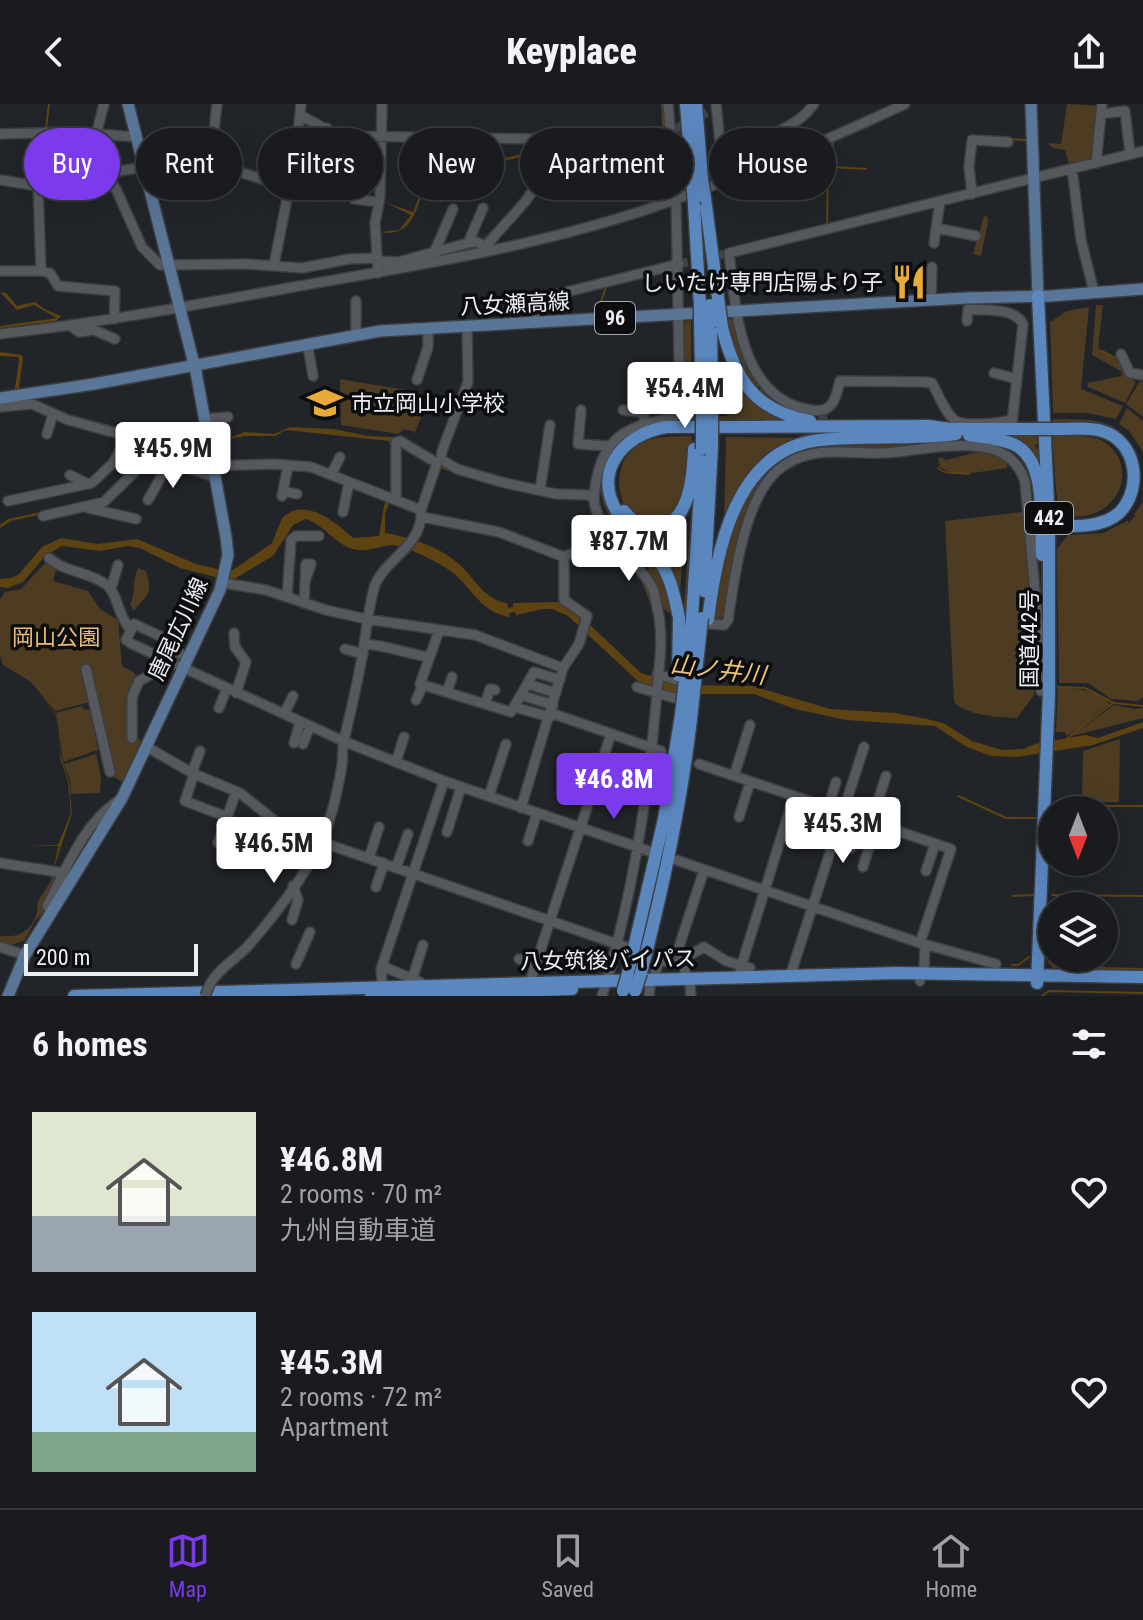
<!DOCTYPE html>
<html lang="en">
<head>
<meta charset="utf-8">
<style>
	body { margin:0; font-family:"Roboto Condensed","Noto Sans JP",sans-serif; background:#26282b; color:#f1f3f6; height:100vh; display:flex; flex-direction:column; font-size:30px; white-space:nowrap }
	* { box-sizing:border-box; margin:0 }
	p { font-size:26px; color:#9fa1a4 }
	.icon { flex:none; width:44px; height:44px; fill:none; stroke:currentColor; stroke-width:2; stroke-linecap:round; stroke-linejoin:round }
	.map { position:relative; height:892px; overflow:hidden }
	.panel { display:flex; flex-direction:column; background:#191b1e; flex:1 }
	.panel>* { flex:none }
	.banner { position:absolute; left:24px; top:24px; width:1096px; height:72px; display:flex; gap:16px }
	.needle { width:52px; rotate:180deg }
	.buttons { position:absolute; left:1038px; top:692px; display:grid; gap:16px }
	.buttons a { display:grid; place-items:center; width:80px; height:80px; border-radius:50%; background:#191b1e; box-shadow:0 8px 32px #0002,0 0 0 2px #37393c; font-size:40px }
	.scale { position:absolute; left:24px; bottom:20px; width:174px; box-sizing:border-box; padding-left:8px; border:4px solid #eceef1; border-top:0; font-size:22px; line-height:28px; white-space:nowrap; color:#eceef1; -webkit-text-stroke:6px #0c0d0f; paint-order:stroke }
	.price { position:absolute; translate:-50% -68px; padding:0 18px; border-radius:8px; background:#fff; color:#222; font-size:26px; line-height:52px; filter:drop-shadow(0 2px 4px #0008) }
	.price::after { content:''; position:absolute; left:50%; top:48px; width:24px; height:18px; margin-left:-12px; background:inherit; clip-path:polygon(0 0,100% 0,50% 100%) }
	.price.selected { background:#7c3aed; color:#fff }
	ul { padding:0; list-style:none }
	li { display:flex; align-items:center; gap:24px; height:200px; padding:0 32px }
	li span { display:grid; place-items:center; flex:none; width:224px; height:160px; border-radius:0px; color:#555 }
	li>.icon { margin-inline-start:auto }
	span .icon { width:96px; height:96px; fill:#fffc; stroke-width:1 }
	li b { font-size:34px }
	h2 { display:flex; justify-content:space-between; align-items:center; height:96px; padding:0 32px; font-size:34px }
	.tag { padding:0 28px; border-radius:36px; background:#191b1e; box-shadow:0 8px 32px #0002,0 0 0 2px #37393c; font-size:28px; line-height:72px }
	.tag.selected { background:#7c3aed; color:#fff }
	header { display:flex; justify-content:space-between; align-items:center; height:104px; padding:0 32px; background:#191b1e; font-size:36px; font-weight:800 }
	.tab-bar { display:flex; justify-content:space-around; align-items:center; height:112px; border-top:2px solid #37393c; background:#191b1e; font-size:22px; color:#9fa1a4 }
	.tab-bar a { display:grid; justify-items:center; gap:4px }
	.tab-bar .selected { color:#7c3aed }
	.map>svg:first-child { display:block }
</style>
</head>
<body>
<header><svg class="icon" aria-label="back" viewBox="0 0 24 24"><path d="M15 5l-7 7 7 7"/></svg>Keyplace<svg class="icon" aria-label="share" viewBox="0 0 24 24"><path d="M12 15V3M7 8l5-5 5 5M5 13v7h14v-7"/></svg></header>
<div class="map">
<svg width="1143" height="892" viewBox="0 0 1143 892">
	<rect width="100%" height="100%" fill="#212428"/>
	<path fill="#4d3c21" d="M1067,0l33,2 -5,55 -25,6 -5,-17 -12,-2 -6,-5 14,1z
		M984,112l4,1v5l-7,34 -8,-2z
		M1096,201h7l-5,43 25,17 2,9 11,8 -11,21 -37,-16 -1,-4 35,-7 -1,-5 -29,-16z
		M1089,203l-8,82 42,17 -7,13 -29,-6h-34l-3,-91 17,-11z
		M730,215l5,2 11,38 -3,3c4,11 13,10 16,27h6l53,27c-57,0 -81,-47 -91,-96z
		M687,217h4l1,95h35v-60l8,18 59,47 -157,10 -32,55 35,58 27,38 7,33 -11,-6 -15,-38 2,-8 -2,-3 -5,2 -3,-2c-31,-37 -66,-86 -13,-125 11,-9 34,-11 48,-14l9,-44 3,-3v-4l-4,-1 -2,-43z
		M340,275l78,13 8,14 -11,26 -11,-3 -6,5 -57,-9z
		M1140,277l3,1v35l-17,-13z
		M1127,304l16,13v31l-14,-21 -10,-7z
		M1053,315c20,1 44,-2 62,9 28,18 28,69 5,90 -7,5 -16,6 -24,8l39,-30 -15,-59 -67,-10z
		M1003,331l34,1 1,7 -3,2 6,9 1,10 -14,-15z
		M692,332c0,26 -5,89 -42,87 -7,-1 -16,-8 -22,-11 -17,-28 -10,-64 25,-73 12,-3 26,-3 39,-3z
		M1051,332c16,0 36,-2 50,4 42,22 19,88 -41,75 -6,-25 -4,-53 -9,-79z
		M726,333l88,1 -53,26 -37,61z
		M861,338l19,3 52,-3 -8,4c-28,1 -73,6 -99,0v-3z
		M819,340v3c-78,18 -85,96 -93,163l-5,8 -8,2c9,-56 18,-140 77,-167 9,-4 19,-6 29,-9z
		M981,347l27,9 -1,8c-19,2 -50,11 -67,-1l-2,-8 3,-2 5,3z
		M693,385l-6,127h-4z
		M1143,397v196l-5,4 -27,-2 -23,-16h-29l-2,-134 11,-14 35,-2 26,-13 -1,4 8,-9h-2z
		M687,405l-7,83 -1,1 -46,-68 17,6z
		M1022,408l13,126 -1,57 -17,23c-18,-1 -50,-2 -63,-16l-9,-181z
		M47,457l7,4 2,6 -3,10 35,10 12,18 18,11 4,46 11,6 8,9 -7,21 1,34 6,5 -6,24 -9,19 -19,-11 -2,-5 -15,-66 -35,9 -24,-29 -28,-17 -3,-10v-56l5,-7 16,-3z
		M138,464l8,3c8,25 0,23 -12,40l-4,-6c6,-12 2,-24 8,-37z
		M1058,584c18,0 40,2 52,16 -16,10 -27,24 -44,32l-1,-4h-9z
		M1114,601l21,4 8,-1v10l-71,18z
		M82,602l3,4 5,-1 8,41 -35,12 -7,-49z
		M1120,635l-1,63h-37l1,-51z
		M96,650l5,23 -1,16 -29,1 -1,-14 -6,-16z
		M53,768l5,4 -15,31 1,5 -9,9 -10,19 -13,5 -12,-3v-6c17,2 31,-4 36,-21 2,-4 1,-9 2,-13 5,-11 13,-17 15,-30z"/>
	<path fill="#5e4312" d="M661,0h3l2,43 -129,-1c-6,11 0,19 -2,31 -3,20 -37,50 -51,65l-1,-3 29,-28 21,-32 -2,-24 -41,9 -40,21 -24,-1c-10,23 -12,54 -46,48l19,-2 12,-15 -27,-13 29,10 12,-30 23,2c24,-17 53,-26 82,-32v-9l133,-6z
		M0,188l6,1 11,13 18,-4 11,8 15,6 -5,5 -56,7v-2l57,-8 -23,-13 -17,5z
		M0,248l22,3 1,4 -6,41 18,-1 30,14 64,17 23,11 15,15 17,-3 19,-13 23,-1 19,-7 29,2 16,-7 43,2 35,7 28,1 -3,5 2,46 -10,26v19c25,4 55,14 74,31 16,14 25,36 48,39l1,5 5,-1v-4l48,-1 28,22 52,49 38,12 74,1 77,23 65,4 32,6 16,4 29,18 30,9 21,-1 12,-5 50,-9 13,3 45,-16v6l-50,17 -76,12 -26,-1 -24,-9 -32,-21 -89,-6 -51,-11 -41,-15h-74l-40,-11 -72,-67 -16,-7h-9l-27,6 -1,-3 -6,1 1,4c-29,-4 -37,-28 -58,-45 -10,-8 -49,-28 -62,-27 -13,2 -24,8 -37,4 -18,-5 -29,-24 -47,-30l-13,6 -20,31 -42,25 -51,-13 -40,-20 -12,-2 -28,5 -38,-5 -17,10 -22,26 -15,6 -8,-1v-8l11,-1 8,-4 23,-27 19,-9 37,6 39,-5 59,25 34,8 42,-29 10,-25c23,-22 53,4 71,20l26,-2 5,-30 7,-19 1,-28 -3,-18 -103,-11 -11,6h-30l-40,7 -21,13 -15,4 -5,-2 -9,-10 -55,53 -89,20 -11,7v-3l8,-6 90,-19 55,-54 -28,-15 -57,-14 -35,-15 -33,2 13,-3 6,-40 -1,-4 -18,-1z
		M37,585l20,27 3,38 9,27 3,32 -18,55 4,-22 -32,-1h32l13,-32 -3,-32 -8,-23 -3,-41z"/>
	<g fill="none" stroke-linecap="round" stroke-linejoin="round">
		<path stroke="#5e4312" stroke-width="2" d="M46,24l3,-24
			M1009,35l16,1
			M832,63l34,2
			M800,68l29,-7
			M827,121l1,-55 3,-3 2,-24
			M597,209l9,-26
			M1102,247l17,9
			M441,363l13,5
			M938,364l6,4 25,2
			M642,476c15,29 19,68 9,99
			M1058,583l27,1 29,15 29,3
			M1065,636l48,-37
			M958,692l48,22h32
			M1055,706v-4h88
			M1052,791l91,1
			M1013,792l21,-1
			M1049,858l5,5 89,2
			M1012,861h6l11,-8
			M1042,892l7,-5 94,2"/>
		<path stroke="#3f4246" stroke-width="9" stroke-dasharray="9 4.5" stroke-linecap="butt" d="M675,25l33,-17
			M679,160l50,-11
			M686,268l60,-8
			M823,307v39"/>
		<g stroke="#3c3e42" stroke-width="12">
			<path id="minor" d="M104,0l-9,35 1,21 20,29 26,58 18,18 87,-1 55,4 47,-9 29,-1
				M716,0l8,77
				M1101,10l24,-3 5,43
				M300,11l39,21 332,5
				M0,30l72,-2 64,5
				M721,45c32,-10 73,-16 93,-45
				M1096,59l6,-59
				M210,62l7,-62
				M294,65l51,16 7,5 2,9 24,3
				M1072,65l9,71 13,52
				M314,70l13,-46
				M96,73l9,-4 61,-9 55,2 69,22
				M0,76l38,6 9,-54
				M38,82l3,85
				M972,90l-3,-27 3,-27 36,2
				M936,124l40,8
				M468,139l15,-35
				M934,139l6,-42
				M487,146l-1,-3c12,-19 49,-49 53,-70 2,-12 -4,-27 -4,-39
				M434,149l19,-44
				M378,157l20,1 70,-19 9,-1 9,5
				M274,161l22,-112 5,-49
				M0,167h42l8,2 8,13 57,5 -1,28
				M378,169l-3,-50 5,-26 2,-93
				M931,196l1,-33
				M356,197v33
				M967,217l1,-12c18,2 46,-2 55,15l-11,99
				M530,219l16,-26 133,-33
				M71,222l8,6 15,-2 21,9
				M0,230c100,-11 200,-30 299,-48 115,-20 232,-39 343,-75 90,-30 177,-67 263,-107
				M308,243l5,29
				M1121,250l9,19 13,2
				M994,269l23,6
				M417,276l11,-33v-19
				M0,303l32,-3 36,16 59,16 22,11 14,13 52,17
				M581,306l-3,34 30,2
				M623,306l21,3v9
				M204,315l24,-2
				M1012,315c-10,5 -47,7 -56,2 -11,-7 -18,-28 -24,-38l-7,-1 -85,-1c-4,17 -7,33 -29,29 -72,-11 -75,-100 -82,-157l414,-102
				M47,330l6,-20
				M441,355l16,10 44,13 55,12 33,1 5,4
				M213,362l61,-2 37,3 110,43
				M70,371l18,9
				M331,371l9,-18
				M540,386l10,-65
				M283,387l14,3
				M282,392l6,-30
				M396,395v-57l4,-1 37,22
				M148,396l21,-37
				M8,397l84,-18 21,-20 14,-27
				M88,404l48,11
				M343,408l6,-30
				M43,412l61,-14 51,-50
				M422,413l77,15 65,25v43l23,16 -8,28 -16,24 -42,140
				M564,453l48,-23
				M49,454c15,14 41,14 58,27 11,9 10,29 23,44
				M223,479l43,7 60,20 40,9 109,16 88,33
				M111,485l7,-24
				M287,493l4,-57 5,-4h23
				M304,499l2,-39h5l-6,17
				M699,519l25,2 4,-5c6,-41 16,-120 49,-149 30,-27 68,-17 105,-18 42,-1 126,-29 143,29l14,153 2,56 8,2
				M439,527l-19,53 91,28 3,-5 36,10
				M234,529l1,14 11,15 -10,31
				M126,536l8,-16 26,12 8,12 19,9
				M130,539l43,20
				M364,540c23,1 43,10 66,13
				M345,545l18,5
				M86,565l24,103
				M658,570l27,9
				M528,580l28,9
				M637,583l51,15
				M447,588l5,-15
				M521,591l32,10
				M416,596l7,-15
				M485,600l5,-15 5,1
				M514,603l20,-35 26,8
				M219,604l8,-20
				M551,609l110,38
				M284,610l9,-18
				M132,634v-41l7,-16 34,-18 170,78 101,40 205,70
				M294,639l6,-21
				M303,640l7,-18
				M147,643l45,26 48,20 44,35 36,15
				M396,658l8,-25
				M699,660l252,85 -31,94
				M192,669l8,-22
				M194,670l-9,27 42,16
				M734,672l16,-51
				M489,692l17,-52
				M828,704l8,-26
				M739,713l11,-35
				M871,718l15,-46
				M447,728l14,-45
				M528,737l9,-28
				M321,738l305,105
				M218,739l18,-51
				M851,744l9,-29
				M369,754l10,-31
				M676,756l244,83 76,21
				M0,759l64,10
				M863,763l13,-43
				M396,764l12,-34
				M926,767l9,-27
				M376,783l8,-24
				M52,809l-5,-7c20,-38 35,-81 72,-106
				M292,816l6,-20 -5,-14
				M0,843l25,8
				M519,855l17,6
				M681,856l23,-13 22,14 24,7
				M296,860l14,-32
				M382,862l38,16
				M792,866l72,-223
				M655,871l4,-15 23,5
				M413,873l10,-32
				M740,874v-8l54,-174
				M920,877v-9l4,-4 1,-23
				M530,878l81,-248
				M210,880c8,-15 26,-25 38,-38 25,-28 58,-71 73,-105 11,-23 17,-51 21,-76 1,-8 0,-17 2,-25 7,-30 14,-58 19,-89 4,-22 5,-44 12,-66 10,-26 49,-40 46,-75l16,-47 4,-4 1,-8 26,-69 -1,-56
				M383,887l-2,-22 63,-188
				M602,892c30,-95 45,-193 54,-292 2,-31 9,-67 1,-97 -1,-6 -2,-12 -4,-18 -12,-26 -60,-62 -59,-91 4,-55 27,-73 79,-80l7,-7 -4,-213 -8,-94
				M649,892l1,-9
				M691,892l-1,-11 -12,-35 26,-80"/>
		</g>
		<g stroke="#3c3e42" stroke-width="14">
			<path id="major" d="M1031,0l7,192
				M0,294l94,-14 286,-53 587,-33 83,-2 93,-7
				M8,892l17,-41 97,-157 98,-208 8,-35 -2,-18 -30,-165 -68,-268"/>
		</g>
		<g stroke="#3c3e42" stroke-width="15">
			<path id="highway" d="M686,0l6,75
				M696,0l6,75
				M705,94l14,107
				M694,101l6,101
				M700,217l2,93
				M711,219l1,92
				M722,223c13,53 32,83 88,94
				M969,331c15,2 30,3 44,9 36,16 26,78 29,111
				M624,407c7,9 14,14 26,16 40,4 43,-52 44,-78
				M1049,419c21,5 55,5 71,-11 23,-24 17,-71 -18,-81 -14,-4 -29,-2 -43,-2
				M704,487l8,-144
				M679,514c-4,-18 -7,-37 -17,-53 -12,-17 -29,-30 -41,-47 -31,-43 -1,-83 45,-91l263,-1 21,3h85
				M692,514l10,-157
				M708,515c9,-69 27,-170 112,-179 45,-5 90,0 136,-6
				M628,869l36,-154 17,-104
				M641,869c22,-84 40,-168 50,-254
				M1037,879l12,-290v-170l-11,-227
				M74,892l822,-23 247,4
				M371,892l201,-7"/>
		</g>
		<use href="#minor" stroke="#55595d" stroke-width="9"/>
		<use href="#major" stroke="#597598" stroke-width="11"/>
		<use href="#highway" stroke="#5b87bf" stroke-width="12"/>
		<g stroke="#3c3e42" stroke-width="12" stroke-linecap="butt">
			<path id="minor-bridge" d="M205,892l5,-12"/>
		</g>
		<g stroke="#3c3e42" stroke-width="15" stroke-linecap="butt">
			<path id="highway-bridge" d="M692,75l2,26
				M702,75l3,19
				M710,201l1,18
				M719,201l3,22
				M700,202v15
				M702,310v35
				M1035,325h24
				M712,343v-32
				M678,571l1,-57
				M681,611l11,-97
				M691,615l11,-101
				M623,887l5,-18
				M635,887l6,-18"/>
		</g>
		<use href="#minor-bridge" stroke="#55595d" stroke-width="9"/>
		<use href="#highway-bridge" stroke="#5b87bf" stroke-width="12"/>
	</g>
	<defs>
		<g id="restaurant-bare" transform="scale(2.76)"><path d="M-5-6h1v4h1v-4h1v4h1v-4h1v5L-1.5 .5V6h-2V.5L-5-1ZM5-6V6H3V1.5H1.5Q1.5-4 5-6Z" fill="#e9ab38" stroke="#0c0d0f" stroke-width="2.5" paint-order="stroke"/></g>
		<g id="school-bare" transform="scale(2.76)"><path d="M0-5L7-2L0 1L-7-2ZM-4 1L0 2.5L4 1V4Q0 6-4 4Z" fill="#e9ab38" stroke="#0c0d0f" stroke-width="2.5" paint-order="stroke"/></g>
	</defs>
	<g fill-rule="evenodd">
		<use href="#restaurant-bare" x="909" y="178"/>
		<use href="#school-bare" x="325" y="299"/>
	</g>
	<g text-anchor="middle" dominant-baseline="central" stroke-width="7" stroke-linejoin="round" paint-order="stroke">
		<g fill="#0c0d0f" stroke="#a9aaad" stroke-width="2">
			<rect x="595" y="198" width="40" height="32" rx="6"/>
			<rect x="1025" y="398" width="48" height="32" rx="6"/>
		</g>
		<g font-size="20" font-weight="bold" fill="#eceef1">
			<text x="615" y="214">96</text>
			<text x="1049" y="414">442</text>
		</g>
		<g font-size="22" fill="#eceef1" stroke="#0c0d0f" text-anchor="end">
			<text x="883" y="178">しいたけ専門店陽より子</text>
			<text x="351" y="299" text-anchor="start">市立岡山小学校</text>
		</g>
		<g font-size="22" fill="#eceef1" stroke="#0c0d0f">
			<text transform="translate(515 200) rotate(-3)">八女瀬高線</text>
			<text transform="translate(178 525) rotate(-65)">唐尾広川線</text>
			<text transform="translate(1029 535) rotate(-90)">国道442号</text>
			<text transform="translate(608 856) rotate(-1)">八女筑後バイパス</text>
		</g>
		<g font-size="22" fill="#ebbe76" stroke="#0c0d0f">
			<text x="56" y="533">岡山公園</text>
		</g>
		<g font-size="24" font-style="italic" fill="#efc27a" stroke="#0c0d0f">
			<text transform="translate(718 566) rotate(7)">山ノ井川</text>
		</g>
	</g>
</svg>
<div class="buttons">
<a><svg class="needle" viewBox="-14 -14 28 28"><path d="M0-13l5 13h-10z" fill="#e53935"/><path d="M0 13l5-13h-10z" fill="#9fa1a4"/></svg></a>
<a><svg class="icon" aria-label="layers" viewBox="0 0 24 24"><path d="M12 4l9 5-9 5-9-5zM3 14l9 5 9-5"/></svg></a>
</div>
<div class="scale">200 m</div>
<b class="price" style="left:685px;top:326px">¥54.4M</b>
<b class="price" style="left:173px;top:386px">¥45.9M</b>
<b class="price" style="left:629px;top:479px">¥87.7M</b>
<b class="price selected" style="left:614px;top:717px">¥46.8M</b>
<b class="price" style="left:843px;top:761px">¥45.3M</b>
<b class="price" style="left:274px;top:781px">¥46.5M</b>
<div class="banner">
<a class="tag selected">Buy</a>
<a class="tag">Rent</a>
<a class="tag">Filters</a>
<a class="tag">New</a>
<a class="tag">Apartment</a>
<a class="tag">House</a>
</div>
</div>
<section class="panel">
<h2>6 homes<svg class="icon" aria-label="filters" viewBox="0 0 24 24"><path d="M4 7h16M4 17h16"/><circle cx="9" cy="7" r="2"/><circle cx="15" cy="17" r="2"/></svg></h2>
<ul>
<li><span style="background:linear-gradient(#dfe7d0 65%,#9aa5b1 0)"><svg class="icon" aria-label="home" viewBox="0 0 24 24"><path d="M3 11l9-7 9 7M6 9v11h12V9"/></svg></span><div><b>¥46.8M</b><p>2 rooms · 70 m²</p><p>九州自動車道</p></div><svg class="icon" aria-label="heart" viewBox="0 0 24 24"><path d="M12 20l-8-8c-3-5 5-10 8-4 3-6 11-1 8 4z"/></svg></li>
<li><span style="background:linear-gradient(#bfe0f5 75%,#7fa58c 0)"><svg class="icon" aria-label="home" viewBox="0 0 24 24"><path d="M3 11l9-7 9 7M6 9v11h12V9"/></svg></span><div><b>¥45.3M</b><p>2 rooms · 72 m²</p><p>Apartment</p></div><svg class="icon" aria-label="heart" viewBox="0 0 24 24"><path d="M12 20l-8-8c-3-5 5-10 8-4 3-6 11-1 8 4z"/></svg></li>
</ul>
</section>
<nav class="tab-bar">
<a class="selected"><svg class="icon" aria-label="map" viewBox="0 0 24 24"><path d="M3 6l6-2 6 2 6-2v14l-6 2-6-2-6 2zM9 4v14M15 6v14"/></svg>Map</a>
<a><svg class="icon" aria-label="saved" viewBox="0 0 24 24"><path d="M7 4h10v16l-5-4-5 4z"/></svg>Saved</a>
<a><svg class="icon" aria-label="home" viewBox="0 0 24 24"><path d="M3 11l9-7 9 7M6 9v11h12V9"/></svg>Home</a>
</nav>
</body>
</html>
